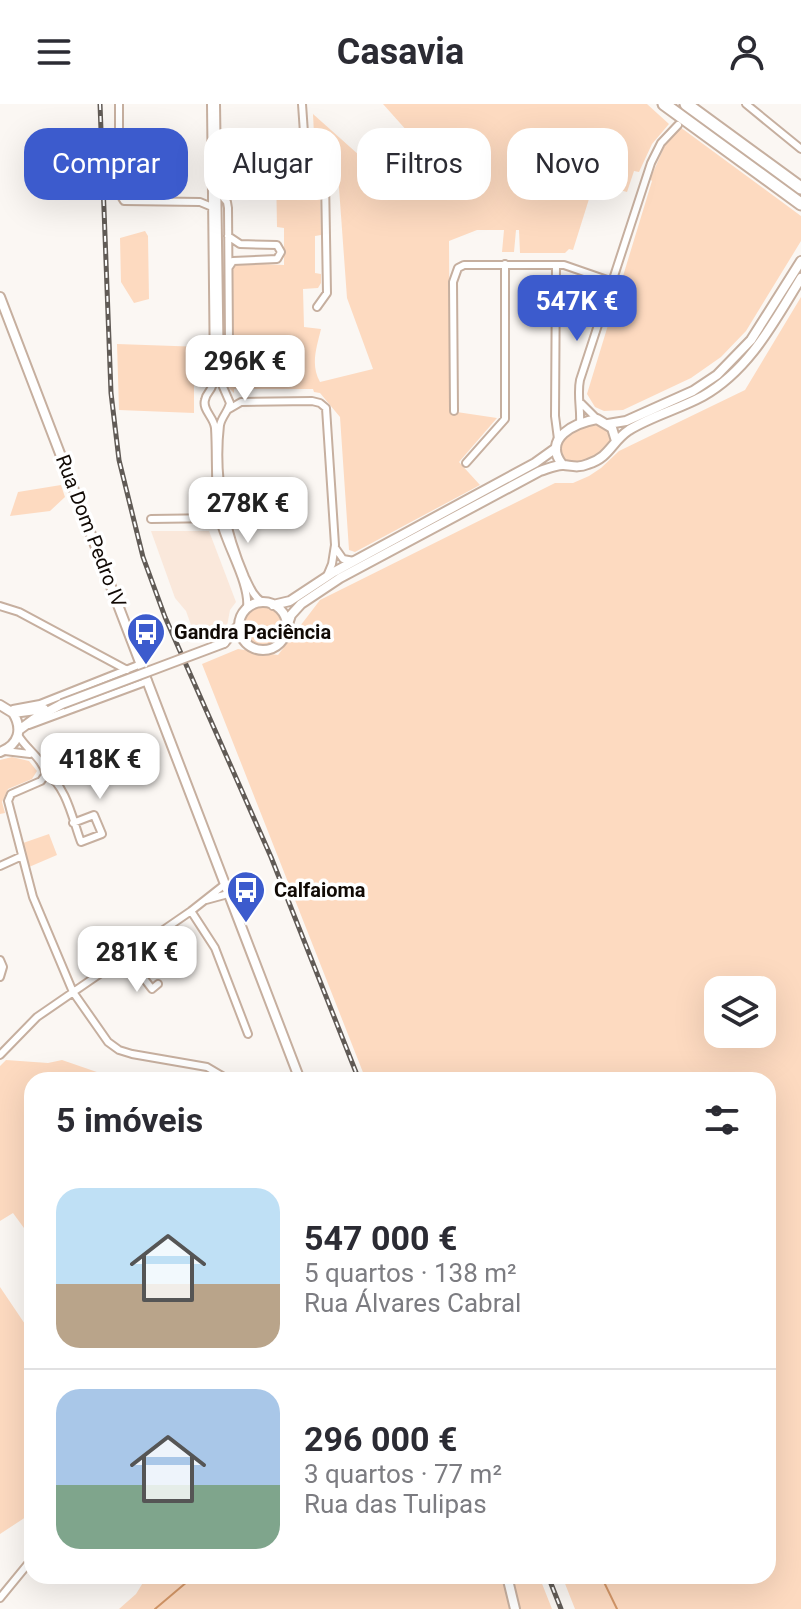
<!DOCTYPE html>
<html lang="pt">
<head>
<meta charset="utf-8">
<style>
	body { margin:0; font-family:Roboto,sans-serif; background:#f2f2f3; color:#2b2b33; height:100vh; display:flex; flex-direction:column; font-size:30px; white-space:nowrap }
	* { box-sizing:border-box; margin:0 }
	p { font-size:26px; color:#7c7c81 }
	.icon { flex:none; width:44px; height:44px; fill:none; stroke:currentColor; stroke-width:2; stroke-linecap:round; stroke-linejoin:round }
	.map { position:relative; flex:1; overflow:hidden }
	.drawer { position:absolute; left:24px; top:968px; width:752px; height:512px; display:flex; flex-direction:column; background:#fff; border-radius:24px; box-shadow:0 8px 32px #0002 }
	.drawer>* { flex:none }
	.banner { position:absolute; left:24px; top:24px; width:754px; height:72px; display:flex; gap:16px }
	.controls { position:absolute; left:704px; top:872px; display:grid; gap:16px }
	.controls a { display:grid; place-items:center; width:72px; height:72px; border-radius:16px; background:#fff; box-shadow:0 8px 32px #0002; font-size:40px }
	.price { position:absolute; translate:-50% -68px; padding:0 18px; border-radius:16px; background:#fff; color:#222; font-size:26px; line-height:52px; filter:drop-shadow(0 2px 4px #0008) }
	.price::after { content:''; position:absolute; left:50%; top:48px; width:24px; height:18px; margin-left:-12px; background:inherit; clip-path:polygon(0 0,100% 0,50% 100%) }
	.price.active { background:#3c5bcd; color:#fff }
	ul { padding:0; list-style:none }
	li { display:flex; align-items:center; gap:24px; height:200px; padding:0 32px }
	li+li { border-top:2px solid #e1e1e2 }
	li span { display:grid; place-items:center; flex:none; width:224px; height:160px; border-radius:24px; color:#555 }
	li>.icon { margin-inline-start:auto }
	span .icon { width:96px; height:96px; fill:#fffc; stroke-width:1 }
	li b { font-size:34px }
	h2 { display:flex; justify-content:space-between; align-items:center; height:96px; padding:0 32px; font-size:34px }
	.chip { padding:0 28px; border-radius:24px; background:#fff; box-shadow:0 8px 32px #0002; font-size:28px; line-height:72px }
	.chip.active { background:#3c5bcd; color:#fff }
	header { display:flex; justify-content:space-between; align-items:center; height:104px; padding:0 32px; background:#fff; font-size:36px; font-weight:700 }
	.map>svg:first-child { display:block }
</style>
</head>
<body>
<header><svg class="icon" aria-label="menu" viewBox="0 0 24 24"><path d="M4 6h16M4 12h16M4 18h16"/></svg>Casavia<svg class="icon" aria-label="person" viewBox="0 0 24 24"><circle cx="12" cy="8" r="4"/><path d="M4 21q1-7 8-7t8 7"/></svg></header>
<div class="map">
<svg width="801" height="1505" viewBox="0 0 801 1505">
	<rect width="100%" height="100%" fill="#fbf7f3"/>
	<path fill="#fae8db" d="M151,427h58l27,71 -6,8 -3,16 -32,10 -9,-25 -11,-13z"/>
	<path fill="#fddac0" fill-rule="evenodd" d="M383,0h264l22,20 -17,20 -13,28 -5,-1 -7,21 -33,-9 -21,67 -4,-1 -4,4h-45l-1,-23h-3l-2,22h-12l2,-22h-27l-28,11 1,170 47,7 -38,44 21,23 -125,67 -6,-2 -9,-133 -20,-24 -6,-1 -1,-3h-79v4l-7,-7 -2,-10h7v-4l-7,-1 1,-11 7,-18 -2,-75 4,-4 25,-2 3,3 21,1v-37l-7,-1 -1,-56 34,-2 7,3 3,8 1,55 -6,1v37l6,1v9l-3,5 -15,1 1,38 17,2c-4,17 -11,36 -1,53l53,-13 -26,-71 -9,-124 -23,-20 -2,-40 65,58 27,-1 3,-39z
		M680,23l121,89v25l-55,90 -25,26 -30,21 -68,32 -19,1 -9,-4 -8,-13 65,-213 -2,-2 16,-36z
		M145,127l3,5 1,63 -15,4 -13,-21 -1,-44z
		M801,193v1312h-226l-13,-33h206v-496h-402l-164,-416 36,-15 40,6 42,-55 235,-117h18l16,-7 12,-8 18,-17 126,-61zM718,886h44v44h-44z
		M117,240l86,3 -1,24 -8,2v40l-75,-3z
		M596,321c37,10 -6,42 -30,36l-6,-13c5,-15 21,-21 36,-23z
		M61,381l4,12 -15,14 -40,5 8,-24z
		M244 522a20 20 0 1 1 40 0a20 20 0 1 1-40 0Z
		M138,630l7,21 -29,11 -6,-22z
		M12,653l17,4 8,10 -5,8 -24,10 -6,13 3,11 -5,1v-54z
		M49,730l8,21 -28,12 -6,-24z
		M6,956l42,3 14,-3 58,20h-88v159l-19,-26 -13,8v-155z
		M0,1183l29,43 3,-1v184l-32,21z
		M147,1472h392l13,33h-433l17,-15z"/>
	<g fill="none" stroke-linecap="round" stroke-linejoin="round">
		<path stroke="#d39667" stroke-width="2" d="M601,1472l16,33
			M155,1505l39,-33"/>
		<g stroke="#c6af9f" stroke-width="10">
			<path id="street" d="M119,0v89l5,8 76,1 12,5
				M211,0l3,274c-1,14 -7,12 -9,22 -3,10 9,17 10,28 2,31 -1,62 5,92 6,26 30,64 27,88
				M216,0l4,276 10,23c-2,9 -8,13 -10,22 -6,52 5,105 25,152 5,10 8,19 17,25
				M302,0l4,58c10,3 15,7 19,17l2,114 -10,14
				M746,0l55,45
				M217,61l89,-3
				M217,86l10,12 1,6 1,134 -2,11 -7,12
				M228,132l12,8 37,1 4,7 -4,7 -44,2 -4,6
				M556,161l-1,151 3,23
				M581,299l16,16
				M229,305l12,-7 71,-1 8,2 6,5 9,137 -3,19 -5,12
				M454,307l-1,-129 5,-14 6,-3h100l49,17
				M580,319c1,-14 -3,-29 0,-43l71,-217 10,-20 17,-18
				M466,359l39,-44v-155
				M151,415l69,-1
				M336,445l7,10 11,2
				M0,502l19,6 108,58
				M13,605l27,-5 101,-40
				M29,621l119,-44
				M18,631c8,14 25,24 28,39l-5,7 -30,13 -3,7 25,96 40,95 35,50 11,8 13,4 75,13 22,13
				M5,647l25,3
				M46,670c20,10 27,47 35,68l21,-8 -8,-19 -21,8
				M0,762l22,-10
				M206,796l22,-6
				M191,807l24,37 33,86
				M127,852l25,33 6,-5
				M0,856l3,7 -3,10
				M0,951l37,-38 154,-106 33,-26
				M0,1494l32,-39"/>
		</g>
		<g stroke="#c6af9f" stroke-width="12">
			<path id="secondary" d="M0,193l300,783
				M608,320l18,-3 67,-30 24,-16 34,-35 50,-79
				M562,360c-20,-26 13,-41 35,-45l15,9 4,13
				M239 522a24 24 0 1 1 48 0a24 24 0 1 1-48 0Z
				M273,501l17,-4 44,-29 201,-109 21,-15
				M287,523l4,-12 10,-11 39,-26 200,-107c7,-2 17,-7 24,-6 9,1 14,3 24,-1 22,-7 23,-22 41,-34 23,-14 50,-21 74,-34 46,-26 71,-74 98,-118
				M224,539l15,-18
				M0,601l13,8c10,16 6,32 -13,39
				M13,609l31,-4
				M19,626l15,-11 28,-15
				M507,1472l8,33"/>
		</g>
		<g stroke="#c6af9f" stroke-width="15">
			<path id="highway" d="M664,0l137,100
				M686,0l115,84"/>
		</g>
		<use href="#street" stroke="#fff" stroke-width="6"/>
		<use href="#secondary" stroke="#fff" stroke-width="8"/>
		<use href="#highway" stroke="#fff" stroke-width="11"/>
		<g stroke="#615b56" stroke-width="5">
			<path id="rail" d="M100,0l11,289 8,67 24,97 22,60 106,240 88,223
				M548,1472l13,33"/>
		</g>
		<use href="#rail" stroke="#fff" stroke-width="2" stroke-dasharray="6" stroke-linecap="butt"/>
		<g stroke="#c6af9f" stroke-width="12" stroke-linecap="butt">
			<path id="secondary-bridge" d="M62,600l162,-61"/>
		</g>
		<use href="#secondary-bridge" stroke="#fff" stroke-width="8"/>
	</g>
	<defs>
		<g id="bus-pin" transform="scale(2)"><path d="M0 17L-7.5 6A9.5 9.5 0 1 1 7.5 6Z" fill="#3c5bcd" stroke="#fff"/><path d="M-5-6H5V4H4V6H2V4H-2V6H-4V4H-5ZM-3.5-4V0h7V-4ZM-3.5 1.2v1.5H-2V1.2ZM2 1.2v1.5H3.5V1.2Z" fill="#fff"/></g>
	</defs>
	<g fill-rule="evenodd">
		<use href="#bus-pin" x="146" y="528"/>
		<use href="#bus-pin" x="246" y="786"/>
	</g>
	<g text-anchor="middle" dominant-baseline="central" stroke-width="7" stroke-linejoin="round" paint-order="stroke">
		<g font-size="20" fill="#110a05" stroke="#fff">
			<text transform="translate(91 427) rotate(69)">Rua Dom Pedro IV</text>
		</g>
		<g font-size="20" font-weight="bold" fill="#110a05" stroke="#fff" text-anchor="start">
			<text x="174" y="528">Gandra Paciência</text>
			<text x="274" y="786">Calfaioma</text>
		</g>
	</g>
</svg>
<div class="controls">
<a><svg class="icon" aria-label="layers" viewBox="0 0 24 24"><path d="M12 4l9 5-9 5-9-5zM3 14l9 5 9-5"/></svg></a>
</div>
<b class="price active" style="left:577px;top:239px">547K €</b>
<b class="price" style="left:245px;top:299px">296K €</b>
<b class="price" style="left:248px;top:441px">278K €</b>
<b class="price" style="left:100px;top:697px">418K €</b>
<b class="price" style="left:137px;top:890px">281K €</b>
<div class="banner">
<a class="chip active">Comprar</a>
<a class="chip">Alugar</a>
<a class="chip">Filtros</a>
<a class="chip">Novo</a>
</div>
<section class="drawer">
<h2>5 imóveis<svg class="icon" aria-label="filters" viewBox="0 0 24 24"><path d="M4 7h16M4 17h16"/><circle cx="9" cy="7" r="2"/><circle cx="15" cy="17" r="2"/></svg></h2>
<ul>
<li><span style="background:linear-gradient(#bfe0f5 60%,#b9a48a 0)"><svg class="icon" aria-label="home" viewBox="0 0 24 24"><path d="M3 11l9-7 9 7M6 9v11h12V9"/></svg></span><div><b>547 000 €</b><p>5 quartos · 138 m²</p><p>Rua Álvares Cabral</p></div></li>
<li><span style="background:linear-gradient(#a9c7e8 60%,#7fa58c 0)"><svg class="icon" aria-label="home" viewBox="0 0 24 24"><path d="M3 11l9-7 9 7M6 9v11h12V9"/></svg></span><div><b>296 000 €</b><p>3 quartos · 77 m²</p><p>Rua das Tulipas</p></div></li>
</ul>
</section>
</div>
</body>
</html>
